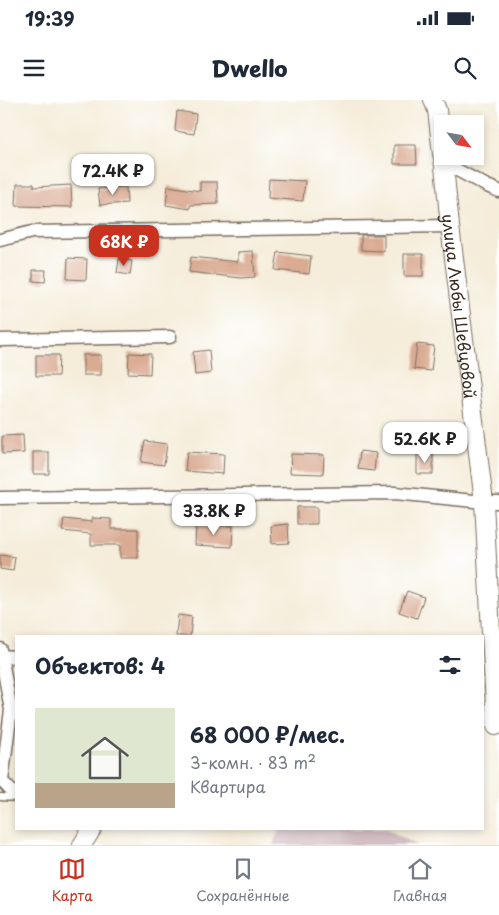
<!DOCTYPE html>
<html lang="ru">
<head>
<meta charset="utf-8">
<style>
	body { margin:0; font-family:"Playpen Sans",sans-serif; background:#f2f2f3; color:#1f2937; height:100vh; display:flex; flex-direction:column; font-size:19px; white-space:nowrap }
	* { box-sizing:border-box; margin:0 }
	p { font-size:16px; color:#747a83 }
	.icon { flex:none; width:28px; height:28px; fill:none; stroke:currentColor; stroke-width:2; stroke-linecap:round; stroke-linejoin:round }
	.map { position:relative; flex:1; overflow:hidden }
	.drawer { position:absolute; left:15px; top:535px; width:469px; height:195px; display:flex; flex-direction:column; background:#fff; border-radius:0px; box-shadow:0 2px 8px #0003 }
	.drawer>* { flex:none }
	.needle { width:32px; rotate:121deg }
	.fabs { position:absolute; left:434px; top:15px; display:grid; gap:10px }
	.fabs a { display:grid; place-items:center; width:50px; height:50px; border-radius:0px; background:#fff; box-shadow:0 2px 8px #0003; font-size:25px }
	.price { position:absolute; translate:-50% -42px; padding:0 11px; border-radius:10px; background:#fff; color:#222; font-size:16px; line-height:32px; filter:drop-shadow(0 1px 2px #0008) }
	.price::after { content:''; position:absolute; left:50%; top:30px; width:15px; height:11px; margin-left:-8px; background:inherit; clip-path:polygon(0 0,100% 0,50% 100%) }
	.price.on { background:#c8321e; color:#fff }
	ul { padding:0; list-style:none }
	li { display:flex; align-items:center; gap:15px; height:125px; padding:0 20px }
	li+li { border-top:1px solid #e0e1e3 }
	li span { display:grid; place-items:center; flex:none; width:140px; height:100px; border-radius:0px; color:#555 }
	li>.icon { margin-inline-start:auto }
	span .icon { width:60px; height:60px; fill:#fffc; stroke-width:1 }
	li b { font-size:21px }
	h2 { display:flex; justify-content:space-between; align-items:center; height:60px; padding:0 20px; font-size:21px }
	.status { display:flex; justify-content:space-between; align-items:center; height:35px; padding:0 25px; background:#fff; direction:ltr }
	.status svg { height:14px; fill:currentColor }
	header { display:flex; justify-content:space-between; align-items:center; height:65px; padding:0 20px; background:#fff; font-size:22px; font-weight:800 }
	.tab-bar { display:flex; justify-content:space-around; align-items:center; height:70px; border-top:1px solid #e0e1e3; background:#fff; font-size:14px; color:#747a83 }
	.tab-bar a { display:grid; justify-items:center; gap:2px }
	.tab-bar .on { color:#c8321e }
	.map>svg:first-child { display:block }
</style>
</head>
<body>
<div class="status"><b>19:39</b><svg viewBox="0 0 49 12"><path d="M0 12V9h3v3zM5 12V6h3v6zM10 12V3h3v9zM15 12V0h3v12zM26 1h20v11H26zM47 4h2v5h-2z"/></svg></div>
<header><svg class="icon" aria-label="menu" viewBox="0 0 24 24"><path d="M4 6h16M4 12h16M4 18h16"/></svg>Dwello<svg class="icon" aria-label="search" viewBox="0 0 24 24"><circle cx="10" cy="10" r="6"/><path d="M15 15l6 6"/></svg></header>
<div class="map">
<svg width="499" height="745" viewBox="0 0 499 745">
	<rect width="100%" height="100%" fill="#fff"/>
	<filter id="ink" filterUnits="userSpaceOnUse"><feTurbulence type="fractalNoise" baseFrequency=".02" numOctaves="2"/><feDisplacementMap in="SourceGraphic" scale="10" xChannelSelector="R" yChannelSelector="G"/><feConvolveMatrix kernelMatrix="1 2 1 2 8 2 1 2 1" color-interpolation-filters="sRGB"/></filter>
	<filter id="wash" filterUnits="userSpaceOnUse"><feTurbulence type="fractalNoise" baseFrequency=".0096" numOctaves="4" result="noise"/><feDisplacementMap in="SourceGraphic" scale="20" xChannelSelector="R" yChannelSelector="G"/><feGaussianBlur stdDeviation="1.12" result="paint"/><feColorMatrix in="noise" values="0 0 0 0 0 0 0 0 0 0 0 0 0 0 0 0 0 1.4 0 .05"/><feComposite in="paint" operator="in"/></filter>
	<g filter="url(#wash)">
		<rect width="100%" height="100%" fill="#f5edda"/>
		<path fill="#d2bec3" d="M279,729h108l29,16h-143z"/>
		<g id="blocks">
			<path fill="#daab93" d="M177,11l19,3 -2,20 -19,-3z
				M394,45h22l1,19h-23z
				M269,79l36,2 -2,20 -35,-3z
				M200,82h17l1,22 -28,1v4l-24,-4 2,-19 32,5z
				M17,84h17v3l37,-2 1,22 -56,-1z
				M126,87l1,16 -27,2 -2,-16z
				M361,135h23v16l-23,-1z
				M253,151l2,26 -14,1 -52,-6 2,-15 47,5v-10z
				M278,152l33,4 -2,18 -34,-4z
				M404,154h19v22h-19z
				M68,158l19,1 -1,21 -19,-1z
				M119,159l13,2 -2,14 -13,-2z
				M33,170h13l-1,12 -12,-1z
				M417,244l17,2 -3,25 -17,-2z
				M209,250l2,23 -16,2 -2,-23z
				M129,253l22,1 -1,20 -22,-1z
				M36,255h23l-1,21h-22z
				M83,255h18v20h-18z
				M23,335l1,18 -22,1v-18z
				M145,341l22,3 -3,21 -23,-3z
				M360,351l16,2 -2,18 -16,-2z
				M33,352h16v22h-16z
				M187,352l37,2 -1,20 -38,-3z
				M291,354l33,1 -1,19 -33,-1z
				M417,354h16v20h-16z
				M297,407h20v17h-20z
				M92,418l19,1v10h27v29h-18v-13h-29v-11l-29,-3 2,-12 28,3z
				M196,424l37,2 -1,21 -37,-2z
				M288,424l1,19 -17,1 -1,-18z
				M0,455l15,2 -2,14 -13,-2z
				M407,491l17,6 -7,21 -18,-6z
				M178,515l14,2 -2,19h-14z"/>
		</g>
	</g>
	<g filter="url(#ink)">
		<use href="#blocks" fill-opacity="0" stroke="#7c6e60" stroke-width="1"/>
		<g fill="none" stroke-linecap="round" stroke-linejoin="round">
			<g stroke="#7c6e60" stroke-width="9">
				<path id="lane" d="M0,697l16,1"/>
			</g>
			<g stroke="#7c6e60" stroke-width="15">
				<path id="street" d="M444,63l43,23 12,5
					M0,140l32,-8 418,-6
					M0,240l170,-3
					M0,398l395,-5 89,9h15
					M0,549l11,61 -9,71 14,15
					M1,556l15,1"/>
			</g>
			<g stroke="#7c6e60" stroke-width="20">
				<g id="secondary">
					<path d="M433,0l4,10 5,44"/>
					<path id="s1" d="M443,56l7,70 34,276 12,224"/>
					<path d="M82,745l10,-16"/>
				</g>
			</g>
			<use href="#lane" stroke="#fff" stroke-width="6"/>
			<use href="#street" stroke="#fff" stroke-width="12"/>
			<use href="#secondary" stroke="#fff" stroke-width="18"/>
		</g>
	</g>
	<g text-anchor="middle" dominant-baseline="central" stroke-width="4" stroke-linejoin="round" paint-order="stroke">
		<g font-size="16" fill="#3b2a1e" stroke="#fff">
			<text stroke="none"><textPath href="#s1" startOffset="151">улица Любы Шевцовой</textPath></text>
		</g>
	</g>
</svg>
<div class="fabs">
<a><svg class="needle" viewBox="-14 -14 28 28"><path d="M0-13l5 13h-10z" fill="#e53935"/><path d="M0 13l5-13h-10z" fill="#747a83"/></svg></a>
</div>
<b class="price" style="left:113px;top:96px">72.4K ₽</b>
<b class="price on" style="left:124px;top:167px">68K ₽</b>
<b class="price" style="left:425px;top:364px">52.6K ₽</b>
<b class="price" style="left:214px;top:436px">33.8K ₽</b>
<section class="drawer">
<h2>Объектов: 4<svg class="icon" aria-label="filters" viewBox="0 0 24 24"><path d="M4 7h16M4 17h16"/><circle cx="9" cy="7" r="2"/><circle cx="15" cy="17" r="2"/></svg></h2>
<ul>
<li><span style="background:linear-gradient(#dfe7d0 75%,#b9a48a 0)"><svg class="icon" aria-label="home" viewBox="0 0 24 24"><path d="M3 11l9-7 9 7M6 9v11h12V9"/></svg></span><div><b>68 000 ₽/мес.</b><p>3-комн. · 83 m²</p><p>Квартира</p></div></li>
</ul>
</section>
</div>
<nav class="tab-bar">
<a class="on"><svg class="icon" aria-label="map" viewBox="0 0 24 24"><path d="M3 6l6-2 6 2 6-2v14l-6 2-6-2-6 2zM9 4v14M15 6v14"/></svg>Карта</a>
<a><svg class="icon" aria-label="saved" viewBox="0 0 24 24"><path d="M7 4h10v16l-5-4-5 4z"/></svg>Сохранённые</a>
<a><svg class="icon" aria-label="home" viewBox="0 0 24 24"><path d="M3 11l9-7 9 7M6 9v11h12V9"/></svg>Главная</a>
</nav>
</body>
</html>
